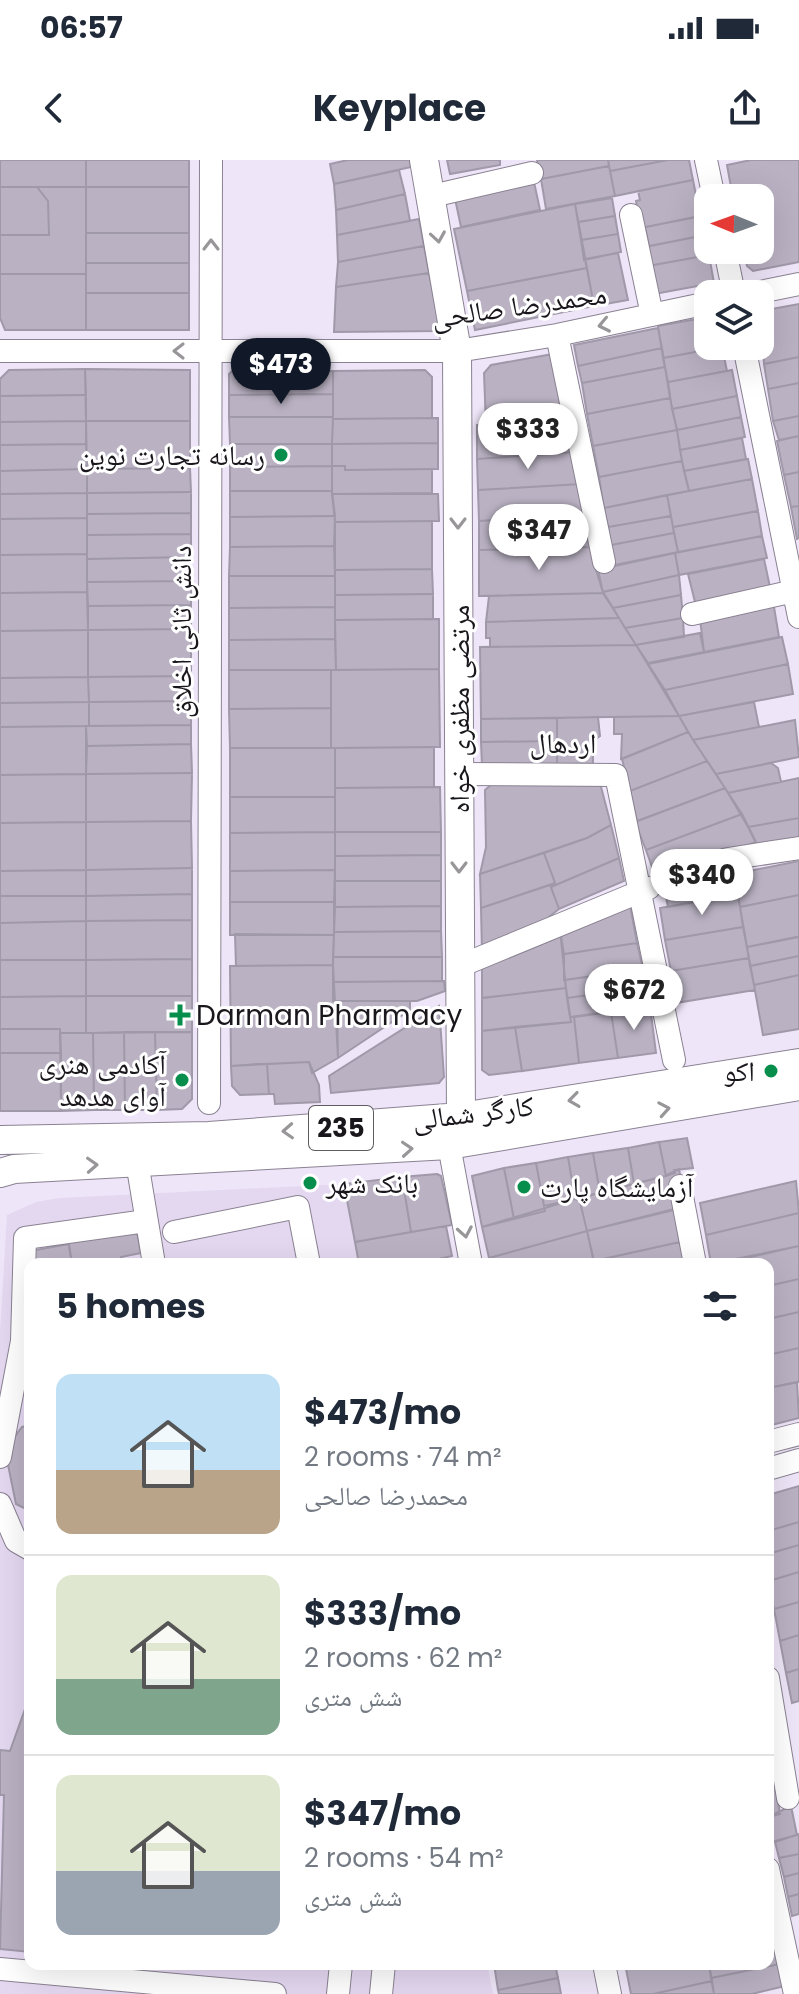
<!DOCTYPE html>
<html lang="en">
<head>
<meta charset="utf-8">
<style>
	body { margin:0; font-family:Poppins,"Noto Naskh Arabic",sans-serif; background:#f6f6f7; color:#1f2937; height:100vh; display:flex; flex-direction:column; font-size:30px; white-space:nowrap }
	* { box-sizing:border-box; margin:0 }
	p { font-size:26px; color:#747a83 }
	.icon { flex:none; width:44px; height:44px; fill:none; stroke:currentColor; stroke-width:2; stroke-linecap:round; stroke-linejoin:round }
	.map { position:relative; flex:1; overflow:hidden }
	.drawer { position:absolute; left:24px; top:1098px; width:750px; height:712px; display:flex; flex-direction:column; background:#fff; border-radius:16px; box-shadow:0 8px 32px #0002 }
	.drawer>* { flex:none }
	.needle { width:52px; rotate:271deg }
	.fabs { position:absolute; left:694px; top:24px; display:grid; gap:16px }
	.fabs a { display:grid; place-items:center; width:80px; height:80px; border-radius:16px; background:#fff; box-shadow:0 8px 32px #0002; font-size:40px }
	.price { position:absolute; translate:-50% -68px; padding:0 18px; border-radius:28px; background:#fff; color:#222; font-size:26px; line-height:52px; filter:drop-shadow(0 2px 4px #0008) }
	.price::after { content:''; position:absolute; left:50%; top:48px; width:24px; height:18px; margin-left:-12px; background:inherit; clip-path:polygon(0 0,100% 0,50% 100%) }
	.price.selected { background:#111827; color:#fff }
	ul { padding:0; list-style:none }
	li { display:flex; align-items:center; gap:24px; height:200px; padding:0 32px }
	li+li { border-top:2px solid #e0e1e3 }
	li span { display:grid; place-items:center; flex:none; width:224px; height:160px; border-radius:16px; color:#555 }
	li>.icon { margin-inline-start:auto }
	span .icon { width:96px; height:96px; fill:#fffc; stroke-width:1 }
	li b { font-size:34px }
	h2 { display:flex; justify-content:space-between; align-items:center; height:96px; padding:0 32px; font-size:34px }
	.status { display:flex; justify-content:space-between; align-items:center; height:56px; padding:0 40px; background:#fff; direction:ltr }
	.status svg { height:22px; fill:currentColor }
	header { display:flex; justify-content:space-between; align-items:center; height:104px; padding:0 32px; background:#fff; font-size:36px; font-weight:700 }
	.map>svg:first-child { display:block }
</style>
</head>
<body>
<div class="status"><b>06:57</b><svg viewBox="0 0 49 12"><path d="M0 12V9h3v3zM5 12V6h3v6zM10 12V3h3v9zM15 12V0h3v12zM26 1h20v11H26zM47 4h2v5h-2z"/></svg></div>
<header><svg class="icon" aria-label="back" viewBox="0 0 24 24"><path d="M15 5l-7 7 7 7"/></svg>Keyplace<svg class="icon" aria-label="share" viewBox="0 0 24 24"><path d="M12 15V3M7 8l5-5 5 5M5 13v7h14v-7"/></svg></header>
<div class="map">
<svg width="799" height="1834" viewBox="0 0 799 1834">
	<rect width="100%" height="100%" fill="#eee6f8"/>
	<path fill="#e4d8f1" d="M344,1024l15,80h-329v700h457l6,30h-493v-663l7,-116 29,-13 23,-4z"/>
	<path fill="#bab2c3" stroke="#a099a9" stroke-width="2" d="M0,0h86v27h-86z
		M86,0h103v27h-103z
		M348,0h62l1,7 -77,17 -4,-20z
		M447,0h53v5l-50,9z
		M537,0h71l1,6 -68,13z
		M608,0h60l-58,11z
		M689,0l4,20 -78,16 -5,-25 58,-11z
		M751,0h48v102l-46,9 -6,-5 -3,-16h16v-52h-27l-6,-33z
		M609,6l6,30 -69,13 -5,-30z
		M399,10l6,24 -69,16 -2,-26z
		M693,20l7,36 -59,12 -5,-27 4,-1 -2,-9z
		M534,22l6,28 -79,17 -7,-33z
		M0,27h37l11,14 1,34h-49z
		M37,27h49v87h-86v-39h49l-1,-34z
		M86,27h103v46h-103z
		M405,34l5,27 -73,14 -1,-25z
		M612,38l3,18 -37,6 -3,-18z
		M575,44l12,64 -120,23 -13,-62z
		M615,56l3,18 -37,6 -3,-18z
		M697,57l4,19 -52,10 -4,-19z
		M419,59l5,27 -86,16 -1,-27z
		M86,73h103v30h-103z
		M618,74l3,18 -37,8 -3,-20z
		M705,75l4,20 -61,11 -3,-19z
		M424,86l5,27 -93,14 2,-25z
		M618,93l10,47 -34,6 -9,-47z
		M709,95l5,28 -60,11 -6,-28z
		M86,103h103v30h-103z
		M587,108l7,38 -119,24 -8,-39z
		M429,113l12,58 -107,1 2,-45z
		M0,114h86v56h-81l-5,-12z
		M86,133h103v37h-103z
		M799,144v53l-35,7 -4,-53z
		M708,157v29l14,1 -59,11 -5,-32z
		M658,168l4,20 -84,18 -4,-21z
		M722,187l5,24 -59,11 -5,-24z
		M662,188l3,19 -83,16 -4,-17z
		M553,194l16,66 -83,5 -2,-52 7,-8z
		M799,197v26l-31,6 -4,-25z
		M665,207l5,31 -83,16 -5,-31z
		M85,209l105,1v51h-104z
		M85,209l1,26 -86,1v-17l9,-9z
		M425,210l7,7v41l-99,1v-48z
		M732,210l5,26 -65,13 -4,-27z
		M232,211h101v23l-104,1v-21z
		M799,223v33l-26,5 -5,-32z
		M333,234v23h-104v-22z
		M86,235v26l-86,1v-26z
		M737,236l4,21 -64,13 -5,-21z
		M670,238l7,32 -84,16 -6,-32z
		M799,256v20l-20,4 -6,-19z
		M229,257h104l-1,27h-102z
		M741,257l4,20 -65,13 -3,-20z
		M438,258v25l-106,1 1,-25z
		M569,260l6,32 -98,7v-34z
		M86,261h104v47l-103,1z
		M86,261v23l-86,1v-23z
		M677,270l5,31 -83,16 -6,-31z
		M799,276v36l-15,3 -7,-34z
		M742,278l4,21 -62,12 -4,-21z
		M438,283v26l-93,1v-4h-13v-22z
		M86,284l1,25 -87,2v-26z
		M230,284h102v22l-102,1z
		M575,292l6,32 -103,6 -1,-31z
		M748,299l4,20 -63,12 -5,-20z
		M682,301l7,30 -85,17 -5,-31z
		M332,306h13v4l87,-1v24l-100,1z
		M332,306v25h-102v-24z
		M190,308l1,24 -104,1v-24z
		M87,309v24l-87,1v-23z
		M799,312v34l-8,1 -7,-32z
		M752,319l6,32 -85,16 -6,-32z
		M581,324l6,30 -108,7 -1,-31z
		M230,331h102l3,25 -105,1z
		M191,332v21l-104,1v-21z
		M87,333v25l-87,1v-25z
		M332,334h106l1,27 -104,1z
		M667,335l4,21 -63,11 -4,-19z
		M799,346v32l-2,1 -6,-32z
		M758,351l4,25 -84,16 -5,-25z
		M191,353v21l-104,1v-21z
		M587,354l6,33 -114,3v-29z
		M335,356l-1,30 -104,1v-30z
		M671,356l3,17 -63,12 -3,-18z
		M87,358v36l-87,1v-36z
		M432,361v48l-97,1v-48z
		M674,373l4,19 -63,13 -4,-20z
		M191,374v23l-104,2v-24z
		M762,376l5,22 -88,17 -4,-22z
		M334,386l1,30h-106l1,-29z
		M593,387l10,46 -124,3v-46z
		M675,393l4,22 -76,17 -7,-22z
		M87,394v38l-87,1v-38z
		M191,397v24l-104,1v-23z
		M764,399l6,28 -74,19 -8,-32z
		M432,409l1,25 -98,1v-25z
		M679,415l2,20 -68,13 -10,-16z
		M229,416h106v31l-106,1z
		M191,421v24l-103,1 -1,-24z
		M87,432l1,38 -88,1v-38z
		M603,433l16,25 -133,4 3,-26z
		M433,434v25l-98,1v-25z
		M681,435l2,23 -58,10 -12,-20z
		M191,445v24l-103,1v-24z
		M768,445l6,2 5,30 -75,15 -4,-33z
		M335,447v32l-106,1v-32z
		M619,458l17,27 -146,2v-9h-4v-16z
		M683,458l1,19 -48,8 -11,-17z
		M439,459v50l-103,1 -1,-50z
		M191,469v47l-103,1v-47z
		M88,470v47l-88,1v-47z
		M700,473l4,19 -56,11 -12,-18z
		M782,477l6,27 -123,26 -17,-26z
		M335,479l1,31h-107v-30z
		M636,485l43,71 -198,3 -1,-72z
		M788,504l5,30 -114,22 -14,-26z
		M439,509l1,78 -109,1v-78z
		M229,510h102v38l-102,1z
		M191,516v25l-102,1 -1,-25z
		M88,517l1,25 -89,1v-25z
		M191,541v24l-102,1v-24z
		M89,542v24l-89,1v-24z
		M754,542l5,25 -66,13 -14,-24z
		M331,548v40h-101l-1,-39z
		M679,556l9,16 -67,27 1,-25h-8v-17z
		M598,557l2,19 -7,5v24h-36v-47z
		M557,558v23l-76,1v-23z
		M795,560l4,37 -83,17 -23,-34z
		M191,565v19l-104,2 -1,-20z
		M86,566v48l-86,1v-48z
		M688,572l19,29 -77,30 -8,-32z
		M557,581v24l-75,1 -1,-24z
		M191,584l1,29 -106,1 1,-28z
		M434,587v40l-99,1v-40z
		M230,588h105v49h-105z
		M707,601l18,27 -88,33 -7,-30z
		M771,603l7,5 3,14 -53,11 -12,-19z
		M192,613l-1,48 -105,1v-48z
		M86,614v48l-86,1v-48z
		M799,618v40l-51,9 -20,-34z
		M600,623l11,42 -24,13 -107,36 6,-27 -1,-57 7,-6z
		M440,627l1,45h-106v-44z
		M725,628l17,26 -96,36 -11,-28z
		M230,637h105v35l-105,1z
		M742,654l14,28 -100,36 -10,-28z
		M799,658v23l-40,8 -11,-22z
		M191,661l1,47 -106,2v-48z
		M86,662v48l-86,1v-48z
		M611,665l8,33 -68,29 4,-4 -11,-30 43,-15z
		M335,672h106v23l-106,1z
		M335,672v38l-105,1v-38z
		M544,693l11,30 -74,25 -1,-34z
		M441,695v26h-106v-25z
		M619,698l5,23 -65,28 -8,-22z
		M799,701v34l-59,12 -6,-33z
		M731,702l7,32 -70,13 -4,-20z
		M192,708v26l-106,2v-26z
		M86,710v26h-86v-25z
		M335,710l-1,32h-104v-31z
		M335,721h106v25l-106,1z
		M550,725l9,24 -19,15 -58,28 -1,-44z
		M192,734v26l-106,1v-25z
		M738,734l5,33 -78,13 -5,-32z
		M799,735v42l-52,10 -7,-40z
		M0,736h86v25l-86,2z
		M629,740l8,43 -73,11 -4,-24z
		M230,742h104v33h-104z
		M441,746v25l-107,1 1,-25z
		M192,760v39l-106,1v-39z
		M86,761v39h-86v-37z
		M743,767l6,31 -78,13 -6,-31z
		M560,770l6,58 -84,10v-35z
		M441,771l1,26h-109l1,-25z
		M235,774l99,1 -1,30 -97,1z
		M796,777h3v19l-49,10 -3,-19z
		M637,783l6,26 -79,11v-26z
		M799,796v19l-45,10 -4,-19z
		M333,797h109v24l-109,1z
		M749,798l6,32 -79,13 -5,-32z
		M192,799v37h-106v-36z
		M0,800h86v36l-86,1z
		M333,805l5,93 -26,15 -3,-11 -78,4 -1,-100z
		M643,809l3,18 -79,11 -2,-18z
		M799,815v54l-36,6 -9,-50z
		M444,821l1,10 -28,10h-84v-19z
		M646,827l4,19 -80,11 -3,-19z
		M566,828l5,34 -89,9v-33z
		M86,836h106v36l-106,1z
		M86,836v37h-26v-4h-60v-32z
		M337,841h73v9l-72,48z
		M439,846l5,71 -5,6 -108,10 -2,-17z
		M650,846l6,47 -38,5 -7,-46z
		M611,852l7,46 -39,5 -5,-46z
		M570,857h4l5,46 -57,8 -7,-44 56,-5z
		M515,867l7,44 -33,4 -7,-5v-39z
		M0,869h60l1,24h-61z
		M124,872h31l2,78h-32z
		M124,872l1,78h-31l-1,-77z
		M155,872h37v67l-10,10 -25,1z
		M60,873h33l1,77 -33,1z
		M0,893h61v58h-61z
		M309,902l10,23 1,17 -45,2 -1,-10h-5l-2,-30z
		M259,904h8l2,30 -29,1 -8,-9 -1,-20z
		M687,978l6,30 -19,2 1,3 -9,3 -7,-34z
		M659,982l7,34 -32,8 -6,-36z
		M628,988l6,36 -34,9 -7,-40z
		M593,993l7,40 -25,6 -7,-42z
		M568,997l7,42 -31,7 -8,-43z
		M536,1003l9,48 -31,8 -10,-51z
		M504,1008l10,51 -32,8 -10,-51z
		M679,1009l7,37 -99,25 -7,-29 -5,-3 90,-23z
		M437,1014l4,2 11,49 -41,7 -9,-55z
		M402,1017l9,55 -56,10 -11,-58z
		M796,1021l3,32 -93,22 -6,-32z
		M575,1039l5,3 7,29 -98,27 -7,-31z
		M674,1050l6,32 -86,19 -7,-30z
		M799,1053v33l-88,18 -5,-29z
		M446,1066l6,30 -35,8h-58l-4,-22z
		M136,1067l5,26 -20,4 1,7h-50l-4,-23z
		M587,1071l7,32 -104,1 -1,-6z
		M680,1082l5,22 -91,-1v-2z
		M69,1084l3,20h-42l-5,-12z
		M799,1086v33l-31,7v-22h-48z
		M799,1119v33l-31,7v-33z
		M799,1152v36l-31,7v-36z
		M799,1188v34l-31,6v-33z
		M797,1222l2,36 -31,8v-38z
		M30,1265v86l-14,-7 -11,-54 17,-23z
		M799,1326v36l-31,9v-36z
		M799,1362v23l-31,9v-23z
		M799,1385v27l-30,9 -1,-27z
		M799,1412v30l-25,7 -5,-28z
		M799,1442v33l-19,6 -6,-32z
		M799,1475v34l-13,4 -6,-32z
		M799,1509v32l-7,2 -6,-30z
		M30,1535v257l-30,-3 4,-154h-4v-45l10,1z
		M776,1630l4,24 -12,3v-25z
		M791,1646l6,29 -29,8v-26z
		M799,1674v20l-20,4 -4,-16z
		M799,1694v19l-15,4 -5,-19z
		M799,1713v21l-11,3 -4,-20z
		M799,1734v20l-7,2 -4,-19z
		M777,1785l3,19 -69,14 -2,-14h59v-17z
		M494,1804h61l3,14 -60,12z
		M648,1804h61l3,17 -59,13h-22l-5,-25z
		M780,1804l5,22 -33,8h-38l-3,-16z
		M558,1818l3,16h-62l-1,-4z
		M712,1821l2,13h-61l27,-6z"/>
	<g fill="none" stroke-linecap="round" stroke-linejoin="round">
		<g stroke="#8a8292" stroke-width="24">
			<path id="minor" d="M706,0l8,38
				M432,36l100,-23
				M631,55l21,100
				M725,90l9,44
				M750,134l49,-10
				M557,175l47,227
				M744,186l55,271
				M0,191h457l100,-16 151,-32
				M692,454l102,-23
				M459,614l157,1 58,285
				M668,719l60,-20 71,-11
				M460,806l189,-78
				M209,943l2,-943
				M449,985l22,119
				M137,1002l17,102
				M680,1026l15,78
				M174,1072l124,-25 11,57
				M768,1282l31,-8
				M0,1297l22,-116 3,-103 121,-17
				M768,1309l31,-9
				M0,1344l16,37 14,8
				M768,1518l20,120
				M768,1709l27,125
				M604,1804l6,30
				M0,1809l275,25
				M338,1834l3,-30
				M381,1834l3,-30"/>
		</g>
		<g stroke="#8a8292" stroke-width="30">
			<path id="major" d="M424,0l33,191 4,766
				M0,980l209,-4 252,-19 338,-54
				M0,1013l14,-4 435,-24 350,-59"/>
		</g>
		<use href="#minor" stroke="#fff" stroke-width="22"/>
		<use href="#major" stroke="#fff" stroke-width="28"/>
	</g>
	<defs><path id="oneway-chevron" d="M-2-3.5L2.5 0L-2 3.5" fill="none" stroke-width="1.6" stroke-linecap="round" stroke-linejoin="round" transform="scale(2)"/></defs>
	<g stroke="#989699">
		<use href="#oneway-chevron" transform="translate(438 77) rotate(81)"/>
		<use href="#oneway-chevron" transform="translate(211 85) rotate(-90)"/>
		<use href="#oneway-chevron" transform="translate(604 165) rotate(168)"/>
		<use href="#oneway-chevron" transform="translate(179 191) rotate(-180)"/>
		<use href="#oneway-chevron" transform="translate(458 363) rotate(90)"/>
		<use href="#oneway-chevron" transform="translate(459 707) rotate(90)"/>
		<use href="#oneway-chevron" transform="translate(574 940) rotate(172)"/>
		<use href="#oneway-chevron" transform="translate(664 949) rotate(-10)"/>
		<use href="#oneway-chevron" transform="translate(288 971) rotate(177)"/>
		<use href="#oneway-chevron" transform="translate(407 989) rotate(-4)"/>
		<use href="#oneway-chevron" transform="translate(92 1005) rotate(-3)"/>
		<use href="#oneway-chevron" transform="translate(465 1072) rotate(80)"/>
	</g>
	<g fill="#078e4c" stroke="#fff" stroke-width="3">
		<circle cx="281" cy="295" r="8"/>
		<path d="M176 843h8v8h8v8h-8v8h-8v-8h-8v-8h8z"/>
		<circle cx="771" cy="911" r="8"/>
		<circle cx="182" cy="920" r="8"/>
		<circle cx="310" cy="1023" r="8"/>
		<circle cx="524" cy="1027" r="8"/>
	</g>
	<g text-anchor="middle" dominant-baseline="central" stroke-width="6" stroke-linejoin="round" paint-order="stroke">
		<rect fill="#fff" stroke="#5e5c60" stroke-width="2" x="309" y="946" width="64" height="44" rx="6"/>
		<g font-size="26" font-weight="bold" fill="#19161c">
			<text x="341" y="968">235</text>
		</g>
		<g font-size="28" fill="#19161c" stroke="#fff">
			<text transform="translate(519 146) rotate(-8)">محمدرضا صالحی</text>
			<text transform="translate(181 472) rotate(-90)">دانش ثانی اخلاق</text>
			<text transform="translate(459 549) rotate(-90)">مرتضی مظفری خواه</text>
			<text x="563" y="583">اردهال</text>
			<text transform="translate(473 953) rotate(-7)">کارگر شمالی</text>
		</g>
		<g font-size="28" fill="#19161c" stroke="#fff" text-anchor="end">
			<text x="265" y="295">رسانه تجارت نوین</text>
			<text x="196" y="855" text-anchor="start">Darman Pharmacy</text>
			<text x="166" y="904">آکادمی هنری<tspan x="166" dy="32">آوای هدهد</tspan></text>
			<text x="755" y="911">اکو</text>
			<text x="326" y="1023" text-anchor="start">بانک شهر</text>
			<text x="540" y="1027" text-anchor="start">آزمایشگاه پارت</text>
		</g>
	</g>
</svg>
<div class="fabs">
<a><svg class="needle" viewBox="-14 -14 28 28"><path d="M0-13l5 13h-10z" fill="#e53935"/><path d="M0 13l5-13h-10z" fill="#747a83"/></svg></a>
<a><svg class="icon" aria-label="layers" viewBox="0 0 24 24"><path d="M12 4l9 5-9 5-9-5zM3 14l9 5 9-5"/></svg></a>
</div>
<b class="price selected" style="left:281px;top:246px">$473</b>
<b class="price" style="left:528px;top:311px">$333</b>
<b class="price" style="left:539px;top:412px">$347</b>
<b class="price" style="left:702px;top:757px">$340</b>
<b class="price" style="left:634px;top:872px">$672</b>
<section class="drawer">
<h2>5 homes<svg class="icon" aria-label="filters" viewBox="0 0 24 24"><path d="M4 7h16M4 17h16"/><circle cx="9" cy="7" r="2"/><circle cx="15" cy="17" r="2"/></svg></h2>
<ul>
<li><span style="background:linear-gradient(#bfe0f5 60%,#b9a48a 0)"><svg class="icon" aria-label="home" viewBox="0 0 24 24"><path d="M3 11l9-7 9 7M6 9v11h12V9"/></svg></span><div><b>$473/mo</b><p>2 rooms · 74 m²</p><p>محمدرضا صالحی</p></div></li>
<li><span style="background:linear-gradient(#dfe7d0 65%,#7fa58c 0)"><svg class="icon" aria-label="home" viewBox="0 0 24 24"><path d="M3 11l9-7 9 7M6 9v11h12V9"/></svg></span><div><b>$333/mo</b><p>2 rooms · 62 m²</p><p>شش متری</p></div></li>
<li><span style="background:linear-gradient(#dfe7d0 60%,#9aa5b1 0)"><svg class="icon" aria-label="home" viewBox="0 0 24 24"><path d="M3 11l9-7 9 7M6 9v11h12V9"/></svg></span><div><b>$347/mo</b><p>2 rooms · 54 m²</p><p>شش متری</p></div></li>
</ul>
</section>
</div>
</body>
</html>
